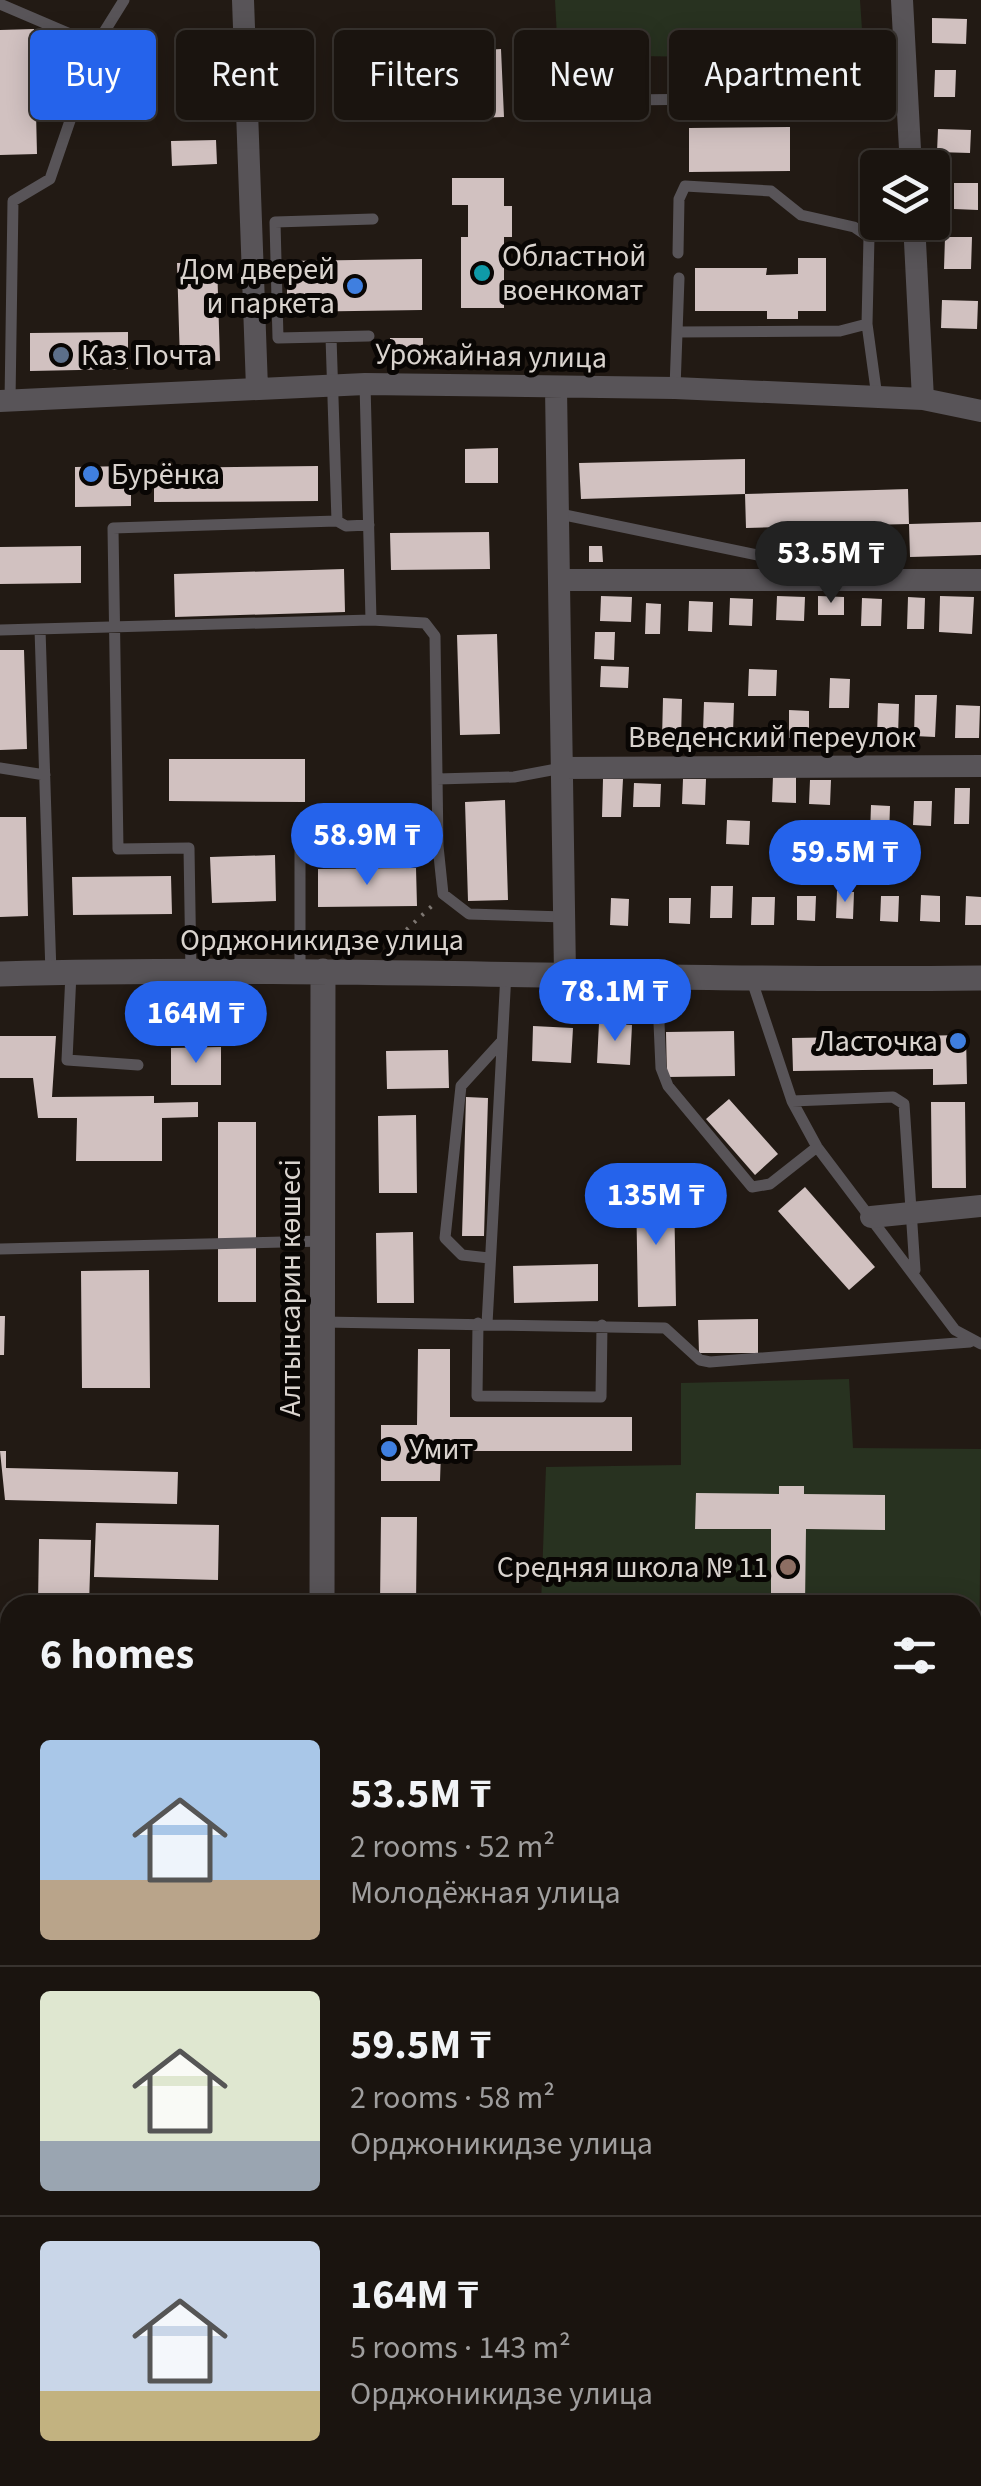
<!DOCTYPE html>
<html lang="en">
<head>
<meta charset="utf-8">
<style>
	body { margin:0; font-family:"Source Sans 3",sans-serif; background:#27211d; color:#f1f3f6; height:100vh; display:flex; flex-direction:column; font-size:38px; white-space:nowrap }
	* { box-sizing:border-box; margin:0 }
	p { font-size:32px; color:#9f9e9e }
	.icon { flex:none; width:55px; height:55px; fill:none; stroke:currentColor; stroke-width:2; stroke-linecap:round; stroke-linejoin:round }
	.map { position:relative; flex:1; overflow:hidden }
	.drawer { position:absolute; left:0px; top:1595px; width:982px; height:892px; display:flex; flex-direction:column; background:#1a140f; border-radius:30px 30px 0 0; box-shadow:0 5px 25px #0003,0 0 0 2px #38332f }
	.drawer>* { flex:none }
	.top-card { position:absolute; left:30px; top:30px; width:922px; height:90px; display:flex; gap:20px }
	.tools { position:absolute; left:860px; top:150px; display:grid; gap:20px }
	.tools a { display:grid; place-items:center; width:90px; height:90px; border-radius:10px; background:#1a140f; box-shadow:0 5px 25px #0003,0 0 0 2px #38332f; font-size:50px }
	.price { position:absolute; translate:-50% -85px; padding:0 22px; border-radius:35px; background:#2563eb; color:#fff; font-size:32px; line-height:65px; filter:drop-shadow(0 2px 5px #0008) }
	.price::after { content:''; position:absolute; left:50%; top:60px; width:30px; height:22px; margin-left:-15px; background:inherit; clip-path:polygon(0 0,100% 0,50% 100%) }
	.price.selected { background:#222; color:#fff }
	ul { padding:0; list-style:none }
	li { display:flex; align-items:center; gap:30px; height:250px; padding:0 40px }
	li+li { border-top:2px solid #38332f }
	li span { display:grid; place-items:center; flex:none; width:280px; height:200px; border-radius:10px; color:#555 }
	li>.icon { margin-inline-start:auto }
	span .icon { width:120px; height:120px; fill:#fffc; stroke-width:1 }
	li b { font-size:42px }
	h2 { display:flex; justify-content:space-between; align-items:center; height:120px; padding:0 40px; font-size:42px }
	.pill { padding:0 35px; border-radius:10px; background:#1a140f; box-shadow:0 5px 25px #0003,0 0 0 2px #38332f; font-size:35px; line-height:90px }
	.pill.selected { background:#2563eb; color:#fff }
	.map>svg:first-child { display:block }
</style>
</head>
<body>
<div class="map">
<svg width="981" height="2486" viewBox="0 0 981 2486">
	<rect width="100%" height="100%" fill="#221a14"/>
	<path fill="#283220" d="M555,0h305l4,59 -306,-4z
		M849,1379l4,69 128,1 -3,360 -5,1 -1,-205h-431l5,-138 135,-2v-82z"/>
	<path fill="#d1c1c0" d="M932,18l35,1 -1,25 -34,-1z
		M34,29l3,125 -37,1v-125z
		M501,49l3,68 -32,1 -2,-67z
		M935,70h21l-1,27h-21z
		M790,127v44l-101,1v-44z
		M938,129l33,1 -1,23 -33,-1z
		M216,140l1,24 -45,2 -1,-25z
		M452,178h52v28h8v31h-8v71h-43v-71h7v-32h-16z
		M954,183h24v27l-24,-1z
		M945,237h27l-1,32h-27z
		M798,258h28v53h-28v8h-31v-8h-72v-43h72l-1,7 32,-1z
		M422,259v51l-135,2v-51z
		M217,262l3,99 -40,1 -3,-99z
		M942,300l36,1 -1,28 -36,-1z
		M128,332v37l-98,2v-38z
		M390,338h33v25l-33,1z
		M498,448v35h-33v-34z
		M745,459v35l-164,5 -2,-36z
		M131,466v40l-56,1v-40z
		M318,466v35l-164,1v-34z
		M908,489l1,35 -163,4 -1,-34z
		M981,522v33l-71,2 -1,-33z
		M489,532l1,37 -99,1 -1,-37z
		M81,546v37l-81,1v-37z
		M589,546h13l1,16h-14z
		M344,569l1,43 -170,5 -1,-43z
		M601,596l31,1 -1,25 -31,-1z
		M777,596l28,1 -1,24 -28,-1z
		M818,596l26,1v18h-26z
		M940,596l34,1 -2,37 -33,-2z
		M908,597l17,1 -1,31h-17z
		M730,598l23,1 -1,27 -23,-1z
		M862,598l20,1 -1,27h-20z
		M689,601l24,1 -1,30 -24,-1z
		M646,603l15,1 -1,30h-15z
		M595,632h20l-1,28 -20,-1z
		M497,634l3,100 -40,1 -3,-100z
		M0,650h24l3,99 -27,1z
		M601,666l28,1 -1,21 -28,-1z
		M749,669l28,1 -1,26h-28z
		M830,678l20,1 -1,29h-20z
		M915,695h22l-2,42 -21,-1z
		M663,698l19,1 -1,40h-19z
		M704,702l30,1 -1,30 -30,-1z
		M878,703l21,1 -1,32h-21z
		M956,705l24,1 -1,32h-24z
		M789,710l20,1v27h-20z
		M169,759h136v43l-136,-1z
		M773,776l23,1v26l-24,-1z
		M603,779h20l-2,38h-19z
		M683,779h23l-1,26 -23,-1z
		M810,780h21l-1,25 -21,-1z
		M634,783l27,1 -1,23h-27z
		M955,788h15l-1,36h-15z
		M505,800l3,100 -40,1 -3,-99z
		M914,801h18l-1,25 -18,-1z
		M871,805l19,1 -1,29h-19z
		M0,817h26l2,99 -28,1z
		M727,820l23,1 -1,24 -23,-1z
		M275,855l1,46 -64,2 -2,-46z
		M416,868l1,38 -99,1v-38z
		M171,876l1,38 -99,1 -1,-38z
		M711,886h22l-1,32h-22z
		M837,891l17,1 -1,27 -17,-1z
		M921,895l19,1v26l-20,-1z
		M797,896h19l-1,25 -18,-1z
		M881,896h18l-1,26 -18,-1z
		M966,896l15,1v28h-16z
		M752,897h23l-1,28h-23z
		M611,898l18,1 -1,27 -18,-1z
		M669,898h22l-1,26 -21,-1z
		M599,1023l33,2 -2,40 -33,-2z
		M533,1026l40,2 -2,35 -39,-2z
		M734,1031l1,45 -68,1 -1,-45z
		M966,1035l1,49 -34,1v-16l-140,2 -1,-33z
		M0,1036h56l-4,61 102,-1v7l44,-1v15l-36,1v43h-86l1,-43h-39l-5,-40h-33z
		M221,1047v38h-50v-37z
		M448,1050l1,38 -62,1 -1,-38z
		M466,1097l22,1 -4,138h-22z
		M729,1099l49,55 -23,21 -49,-56z
		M931,1102h34l1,86h-34z
		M416,1115l1,78h-38l-1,-77z
		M218,1122h38v180h-38z
		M805,1187l70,80 -26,23 -71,-79z
		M636,1189h38l2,117 -38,1z
		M413,1232l1,71h-37l-1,-70z
		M598,1264v37l-84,2 -1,-37z
		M149,1270l1,118h-68l-1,-117z
		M0,1316h5l-1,39h-4z
		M758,1319v34h-59l-1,-33z
		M418,1349h32v68h182v34h-191l-1,30h-59v-56h36z
		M0,1451h6v17l172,4 -1,32 -172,-4z
		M779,1486h25v8l81,1v35l-79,-1 -1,76h-34v-76h-76l1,-36 83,1z
		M381,1517h36l-1,88h-36z
		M96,1523l123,2 -1,55 -124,-3z
		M39,1539l52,1 -2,65h-51z
		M0,1878h10v298h-10z
		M972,2028h9v115h-9z
		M973,2385l8,26v46l-9,2z
		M165,2478h69v8h-69z
		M419,2478h33v8h-33z"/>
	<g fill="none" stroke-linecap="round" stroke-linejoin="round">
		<path stroke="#7d7671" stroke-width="4" stroke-dasharray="2.5 8" stroke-linecap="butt" d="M391,944l42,-39"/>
		<path stroke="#585458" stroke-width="11" d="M0,4l96,41
			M530,101l378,-4
			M678,253l1,-54 6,-13 86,5 30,24 53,12 15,10 -2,87
			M677,332l163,-1 27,-7 10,73
			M369,336l-91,2 -3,-116 98,-3
			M675,388l4,-110
			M10,401l3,-200 37,-22 46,-134 28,-45
			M560,514l274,57
			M337,521l9,5 23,-1
			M371,620l54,3 10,13 3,210 5,48 26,20 95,3
			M40,629l11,345
			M0,630l371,-10 -6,-236
			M0,768l45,7
			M437,779l77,-2 48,-9
			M191,972l-2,-124 -71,1 -5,-321 224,-7 -6,-184
			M300,972v-125l138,-1
			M71,973l-4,87 71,5
			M657,978l4,90 7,18 84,101 18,-3 47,-37
			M752,981l40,120 25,46 138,183 26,14
			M792,1101l101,-4 11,7 11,166
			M0,1249l323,-8
			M489,1258l-27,-3 -17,-17 16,-152 41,-45
			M323,1322l342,6 35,32 10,2 260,-20
			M478,1323l-1,73 124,1 1,-72
			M487,1324l19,-351
			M0,1855h10
			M0,2311l10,-1
			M972,2335h9
			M0,2454l10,23
			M972,2470l9,-3
			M150,2478v8
			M568,2478l1,8
			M927,2486l25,-8"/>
		<path stroke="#585458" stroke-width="22" d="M243,0l14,388
			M902,0l9,168
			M914,222l9,177
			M556,388l9,586
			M0,401l365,-17 310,4 248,11 58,12
			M560,580h421
			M562,768l419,-2
			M871,1217l110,-11
			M482,2478l1,8"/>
		<path stroke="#585458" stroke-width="25" d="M0,974c327,-9 654,8 981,4
			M322,1605l1,-634
			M972,2224h9
			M0,2229h10
			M323,2486v-8"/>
	</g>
	<circle fill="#0f9aa8" stroke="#090604" stroke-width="4" cx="482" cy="273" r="10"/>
	<g fill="#3f7fe0" stroke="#090604" stroke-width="4">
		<circle cx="355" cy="286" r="10"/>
		<circle cx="91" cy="474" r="10"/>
		<circle cx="958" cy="1041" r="10"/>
		<circle cx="389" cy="1449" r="10"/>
	</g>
	<circle fill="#5c6f8a" stroke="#090604" stroke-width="4" cx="61" cy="355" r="10"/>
	<circle fill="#8d6e63" stroke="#090604" stroke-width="4" cx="788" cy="1567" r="10"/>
	<g text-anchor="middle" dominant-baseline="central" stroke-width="10" stroke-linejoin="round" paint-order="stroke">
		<g font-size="30" fill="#d9d3ce" stroke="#090604" text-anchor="start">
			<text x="502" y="256">Областной<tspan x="502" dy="34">военкомат</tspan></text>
			<text x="335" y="269" text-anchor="end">Дом дверей<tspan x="335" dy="34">и паркета</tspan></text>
			<text x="81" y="355">Каз Почта</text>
			<text x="111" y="474">Бурёнка</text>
			<text x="938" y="1041" text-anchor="end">Ласточка</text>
			<text x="409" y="1449">Умит</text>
			<text x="768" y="1567" text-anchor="end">Средняя школа № 11</text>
		</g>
		<g font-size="30" fill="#d9d3ce" stroke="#090604">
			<text transform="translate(491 356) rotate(1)">Урожайная улица</text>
			<text x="772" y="737">Введенский переулок</text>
			<text x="322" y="940">Орджоникидзе улица</text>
			<text transform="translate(290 1288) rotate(-90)">Алтынсарин көшесі</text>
		</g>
	</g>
</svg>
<div class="tools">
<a><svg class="icon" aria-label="layers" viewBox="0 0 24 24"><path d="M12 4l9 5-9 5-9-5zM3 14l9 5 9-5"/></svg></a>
</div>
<b class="price selected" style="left:831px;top:606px">53.5M ₸</b>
<b class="price" style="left:367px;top:888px">58.9M ₸</b>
<b class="price" style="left:845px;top:905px">59.5M ₸</b>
<b class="price" style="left:615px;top:1044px">78.1M ₸</b>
<b class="price" style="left:196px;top:1066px">164M ₸</b>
<b class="price" style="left:656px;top:1248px">135M ₸</b>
<div class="top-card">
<a class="pill selected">Buy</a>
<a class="pill">Rent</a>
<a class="pill">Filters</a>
<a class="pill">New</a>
<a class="pill">Apartment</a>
</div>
<section class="drawer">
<h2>6 homes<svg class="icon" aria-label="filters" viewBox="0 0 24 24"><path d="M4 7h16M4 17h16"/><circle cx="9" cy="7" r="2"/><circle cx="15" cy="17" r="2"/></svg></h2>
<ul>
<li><span style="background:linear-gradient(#a9c7e8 70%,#b9a48a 0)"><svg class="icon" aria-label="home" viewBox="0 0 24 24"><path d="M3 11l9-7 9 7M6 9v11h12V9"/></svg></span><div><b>53.5M ₸</b><p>2 rooms · 52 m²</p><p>Молодёжная улица</p></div></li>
<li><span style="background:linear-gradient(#dfe7d0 75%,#9aa5b1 0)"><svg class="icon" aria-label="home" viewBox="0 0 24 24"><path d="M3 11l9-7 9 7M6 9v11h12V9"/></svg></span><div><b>59.5M ₸</b><p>2 rooms · 58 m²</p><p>Орджоникидзе улица</p></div></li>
<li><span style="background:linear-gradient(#c9d6e8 75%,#c2b280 0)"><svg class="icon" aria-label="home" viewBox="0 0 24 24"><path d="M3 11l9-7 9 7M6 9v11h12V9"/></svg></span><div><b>164M ₸</b><p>5 rooms · 143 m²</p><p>Орджоникидзе улица</p></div></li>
</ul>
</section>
</div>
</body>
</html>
